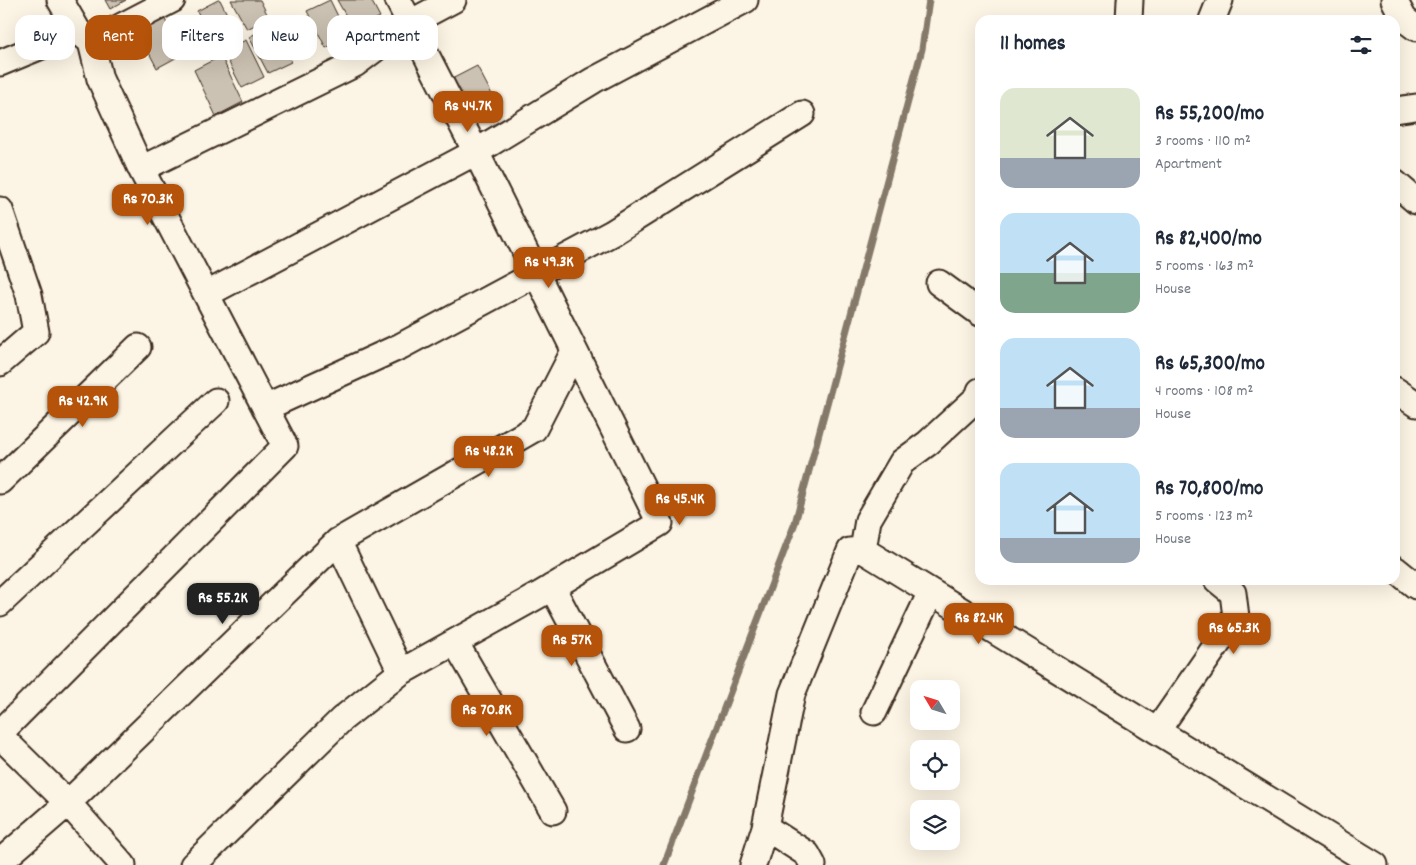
<!DOCTYPE html>
<html lang="en">
<head>
<meta charset="utf-8">
<style>
	body { margin:0; font-family:Dekko,sans-serif; background:#f2f2f3; color:#1f2937; height:100vh; display:flex; flex-direction:column; font-size:19px; white-space:nowrap }
	* { box-sizing:border-box; margin:0 }
	p { font-size:16px; color:#747a83 }
	.icon { flex:none; width:28px; height:28px; fill:none; stroke:currentColor; stroke-width:2; stroke-linecap:round; stroke-linejoin:round }
	.map { position:relative; flex:1; overflow:hidden }
	.sheet { position:absolute; left:975px; top:15px; width:425px; height:570px; display:flex; flex-direction:column; background:#fff; border-radius:15px; box-shadow:0 5px 20px #0002 }
	.sheet>* { flex:none }
	.top-card { position:absolute; left:15px; top:15px; width:475px; height:45px; display:flex; gap:10px }
	.needle { width:32px; rotate:308deg }
	.fabs { position:absolute; left:910px; top:680px; display:grid; gap:10px }
	.fabs a { display:grid; place-items:center; width:50px; height:50px; border-radius:10px; background:#fff; box-shadow:0 5px 20px #0002; font-size:25px }
	.price { position:absolute; translate:-50% -42px; padding:0 11px; border-radius:10px; background:#b45309; color:#fff; font-size:16px; line-height:32px; filter:drop-shadow(0 1px 2px #0008) }
	.price::after { content:''; position:absolute; left:50%; top:30px; width:15px; height:11px; margin-left:-8px; background:inherit; clip-path:polygon(0 0,100% 0,50% 100%) }
	.price.selected { background:#222; color:#fff }
	ul { padding:0; list-style:none }
	li { display:flex; align-items:center; gap:15px; height:125px; padding:0 25px }
	li span { display:grid; place-items:center; flex:none; width:140px; height:100px; border-radius:15px; color:#555 }
	li>.icon { margin-inline-start:auto }
	span .icon { width:60px; height:60px; fill:#fffc; stroke-width:1 }
	li b { font-size:21px }
	h2 { display:flex; justify-content:space-between; align-items:center; height:60px; padding:0 25px; font-size:21px }
	.tag { padding:0 18px; border-radius:15px; background:#fff; box-shadow:0 5px 20px #0002; font-size:18px; line-height:45px }
	.tag.selected { background:#b45309; color:#fff }
	.map>svg:first-child { display:block }
</style>
</head>
<body>
<div class="map">
<svg width="1416" height="865" viewBox="0 0 1416 865">
	<rect width="100%" height="100%" fill="#fcf5e5"/>
	<filter id="ink" filterUnits="userSpaceOnUse"><feTurbulence type="fractalNoise" baseFrequency=".02" numOctaves="2"/><feDisplacementMap in="SourceGraphic" scale="10" xChannelSelector="R" yChannelSelector="G"/><feConvolveMatrix kernelMatrix="1 2 1 2 8 2 1 2 1" color-interpolation-filters="sRGB"/></filter>
	<g filter="url(#ink)">
		<g fill="none" stroke-linecap="round" stroke-linejoin="round">
			<path stroke="#85796b" stroke-width="7" d="M664,865l131,-342 127,-474 7,-49"/>
		</g>
		<path fill="#ccc2b3" stroke="#3b2a1e" d="M105,0h21l-16,9z
			M218,0h2l18,36 -22,11 -19,-36z
			M231,0h29l9,18 -22,11z
			M330,0l18,37 -22,11 -19,-37z
			M337,0h34l9,17 -26,13z
			M163,16l20,38 -26,14 -20,-38z
			M272,25l19,37 -23,11 -19,-36z
			M246,40l18,37 -22,11 -19,-37z
			M221,56l22,46 -27,14 -22,-46z
			M477,66l20,38 -26,14 -21,-38z"/>
		<g fill="none" stroke-linecap="round" stroke-linejoin="round">
			<g stroke="#3b2a1e" stroke-width="29">
				<path id="street" d="M60,0l18,31
					M1394,0l10,19 12,9
					M1129,20l1,-20
					M1212,20l8,-20
					M91,42l81,-42
					M0,63l78,-32 13,11 9,37 41,90 144,277 -285,287
					M1395,110l21,-3
					M141,169l214,-105 53,-40 45,-24
					M1395,183l21,18
					M0,210l29,85 7,37 -36,31
					M939,283l41,30
					M207,294l269,-142 118,-72 151,-80
					M1395,390l21,14
					M265,408l136,-62 211,-113 190,-119
					M0,481l138,-134
					M338,541l196,-112 40,-78
					M863,550l5,-30 34,-58 26,-19 50,-46 2,-6
					M1395,569l21,17
					M552,587l75,142
					M0,603l216,-202
					M455,642l98,169
					M874,712l57,-120
					M1157,731l79,-114 -3,-24 -16,-13
					M0,736l68,67 55,62
					M0,862l68,-59 270,-262 63,131
					M193,865l149,-146 59,-47 138,-77 121,-72 -184,-371 -78,-152
					M753,865l12,-38
					M813,865l-6,-11 -42,-27 27,-133 58,-143 13,-1 512,315"/>
			</g>
			<use href="#street" stroke="#fcf5e5" stroke-width="25"/>
		</g>
	</g>
</svg>
<div class="fabs">
<a><svg class="needle" viewBox="-14 -14 28 28"><path d="M0-13l5 13h-10z" fill="#e53935"/><path d="M0 13l5-13h-10z" fill="#747a83"/></svg></a>
<a><svg class="icon" aria-label="locate" viewBox="0 0 24 24"><circle cx="12" cy="12" r="6"/><path d="M12 2v4M12 18v4M2 12h4M18 12h4"/></svg></a>
<a><svg class="icon" aria-label="layers" viewBox="0 0 24 24"><path d="M12 4l9 5-9 5-9-5zM3 14l9 5 9-5"/></svg></a>
</div>
<b class="price" style="left:468px;top:133px">Rs 44.7K</b>
<b class="price" style="left:148px;top:226px">Rs 70.3K</b>
<b class="price" style="left:549px;top:289px">Rs 49.3K</b>
<b class="price" style="left:83px;top:428px">Rs 42.9K</b>
<b class="price" style="left:489px;top:478px">Rs 48.2K</b>
<b class="price" style="left:680px;top:526px">Rs 45.4K</b>
<b class="price selected" style="left:223px;top:625px">Rs 55.2K</b>
<b class="price" style="left:979px;top:645px">Rs 82.4K</b>
<b class="price" style="left:1234px;top:655px">Rs 65.3K</b>
<b class="price" style="left:572px;top:667px">Rs 57K</b>
<b class="price" style="left:487px;top:737px">Rs 70.8K</b>
<div class="top-card">
<a class="tag">Buy</a>
<a class="tag selected">Rent</a>
<a class="tag">Filters</a>
<a class="tag">New</a>
<a class="tag">Apartment</a>
</div>
<section class="sheet">
<h2>11 homes<svg class="icon" aria-label="filters" viewBox="0 0 24 24"><path d="M4 7h16M4 17h16"/><circle cx="9" cy="7" r="2"/><circle cx="15" cy="17" r="2"/></svg></h2>
<ul>
<li><span style="background:linear-gradient(#dfe7d0 70%,#9aa5b1 0)"><svg class="icon" aria-label="home" viewBox="0 0 24 24"><path d="M3 11l9-7 9 7M6 9v11h12V9"/></svg></span><div><b>Rs 55,200/mo</b><p>3 rooms · 110 m²</p><p>Apartment</p></div></li>
<li><span style="background:linear-gradient(#bfe0f5 60%,#7fa58c 0)"><svg class="icon" aria-label="home" viewBox="0 0 24 24"><path d="M3 11l9-7 9 7M6 9v11h12V9"/></svg></span><div><b>Rs 82,400/mo</b><p>5 rooms · 163 m²</p><p>House</p></div></li>
<li><span style="background:linear-gradient(#bfe0f5 70%,#9aa5b1 0)"><svg class="icon" aria-label="home" viewBox="0 0 24 24"><path d="M3 11l9-7 9 7M6 9v11h12V9"/></svg></span><div><b>Rs 65,300/mo</b><p>4 rooms · 108 m²</p><p>House</p></div></li>
<li><span style="background:linear-gradient(#bfe0f5 75%,#9aa5b1 0)"><svg class="icon" aria-label="home" viewBox="0 0 24 24"><path d="M3 11l9-7 9 7M6 9v11h12V9"/></svg></span><div><b>Rs 70,800/mo</b><p>5 rooms · 123 m²</p><p>House</p></div></li>
</ul>
</section>
</div>
</body>
</html>
